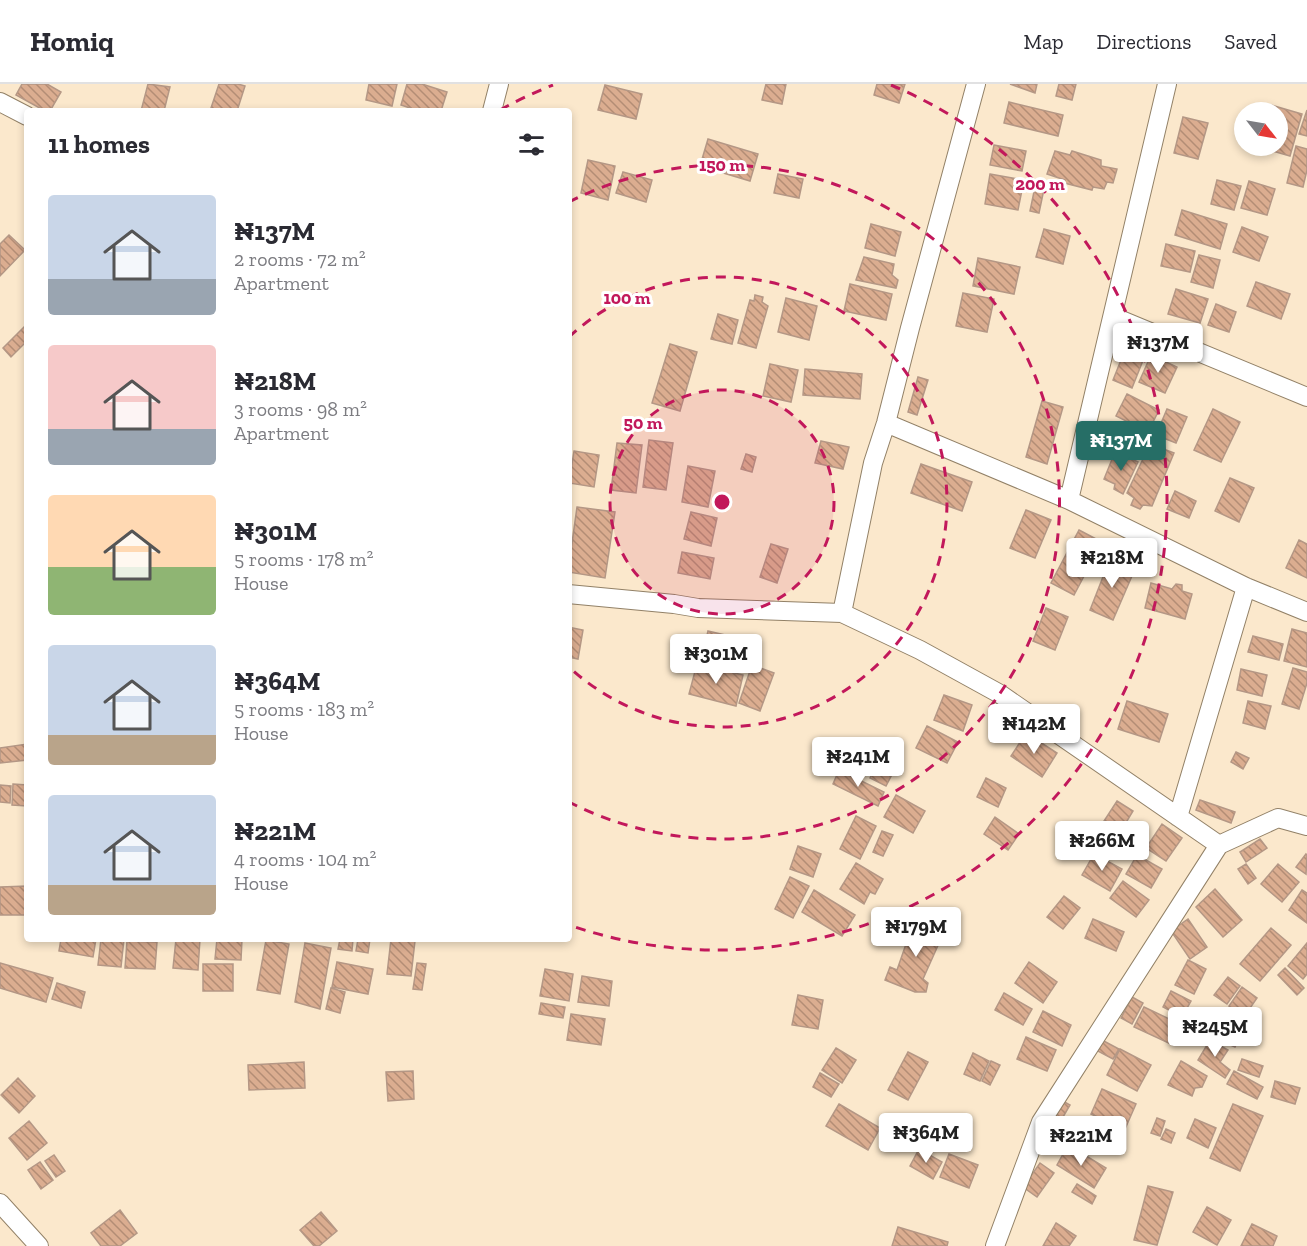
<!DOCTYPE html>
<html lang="en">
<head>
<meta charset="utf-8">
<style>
	body { margin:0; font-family:"Zilla Slab",serif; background:#f7f7f7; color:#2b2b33; height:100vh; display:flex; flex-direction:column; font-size:22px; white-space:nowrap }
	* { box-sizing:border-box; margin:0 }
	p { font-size:20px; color:#7c7c81 }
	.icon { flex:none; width:33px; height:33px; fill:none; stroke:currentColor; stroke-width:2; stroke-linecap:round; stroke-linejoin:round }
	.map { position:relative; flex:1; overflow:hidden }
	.sheet { position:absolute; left:24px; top:24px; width:548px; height:834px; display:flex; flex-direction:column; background:#fff; border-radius:6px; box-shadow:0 3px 9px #0003 }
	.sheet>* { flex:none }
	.needle { width:39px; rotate:121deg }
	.controls { position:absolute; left:1234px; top:18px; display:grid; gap:12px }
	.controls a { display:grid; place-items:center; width:54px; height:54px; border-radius:50%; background:#fff; box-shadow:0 3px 9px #0003; font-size:30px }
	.price { position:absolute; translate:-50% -51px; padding:0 14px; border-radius:6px; background:#fff; color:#222; font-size:20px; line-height:39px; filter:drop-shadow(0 2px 3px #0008) }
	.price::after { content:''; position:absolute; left:50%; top:36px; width:18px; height:14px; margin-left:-9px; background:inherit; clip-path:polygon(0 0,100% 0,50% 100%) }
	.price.selected { background:#266e66; color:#fff }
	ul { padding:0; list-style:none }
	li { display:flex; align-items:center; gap:18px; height:150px; padding:0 24px }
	li span { display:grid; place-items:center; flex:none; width:168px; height:120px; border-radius:6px; color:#555 }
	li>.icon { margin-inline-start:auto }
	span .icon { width:72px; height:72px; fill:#fffc; stroke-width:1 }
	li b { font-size:26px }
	h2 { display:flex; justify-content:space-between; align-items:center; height:72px; padding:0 24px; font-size:26px }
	header { display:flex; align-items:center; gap:36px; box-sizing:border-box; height:84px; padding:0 30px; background:#fff; border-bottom:2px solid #e1e1e2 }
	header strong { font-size:28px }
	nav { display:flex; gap:33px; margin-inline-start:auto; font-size:21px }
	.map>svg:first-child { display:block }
</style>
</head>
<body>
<header>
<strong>Homiq</strong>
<nav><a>Map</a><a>Directions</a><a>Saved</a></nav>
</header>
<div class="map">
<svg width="1307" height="1162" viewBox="0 0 1307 1162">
	<defs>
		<pattern id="building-back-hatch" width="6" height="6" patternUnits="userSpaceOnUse" patternTransform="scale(1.5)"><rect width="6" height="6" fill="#dbad90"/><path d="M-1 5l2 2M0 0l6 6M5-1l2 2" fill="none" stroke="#b38d75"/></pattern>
	</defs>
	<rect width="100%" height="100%" fill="#fbe8cc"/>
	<path fill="url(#building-back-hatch)" stroke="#b49785" stroke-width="1.5" d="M22,0h25l14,8 -11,19h-5l-29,-16z
		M148,0l22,3 -6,24h-23z
		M219,0h19l7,2 -8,25h-27z
		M369,0h28l-5,22 -26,-6z
		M407,0h15l25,8 -6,19h-22l-18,-6z
		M766,0h20l-4,20 -20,-4z
		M877,0h28l-6,19 -25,-8z
		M1010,0h27l-2,9z
		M1059,0h17l-4,16 -16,-4z
		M605,1l37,9 -6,25 -38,-9z
		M1009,18l54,13 -5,21 -54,-13z
		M1271,21l31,9 -12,42 -31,-9 19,-1v-34h-9z
		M1307,26v26l-8,-2z
		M1183,33l25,6 -10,36 -24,-6z
		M708,55l50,15 -8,27 -50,-15z
		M994,61l32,6 -4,20 -32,-6z
		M1296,62l11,3v21l-4,17 -16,-4z
		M1055,67l15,4 2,-4 29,9v6l16,3 -4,14 -6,-1 -3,7 -11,-2 -1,3 -28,-7 1,-3 -18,-6z
		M588,76l27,6 -7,34 -27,-7z
		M623,88l29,8 -6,22 -30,-9z
		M778,90l25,5 -4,19 -25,-5z
		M990,90l34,6 -6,30 -33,-6z
		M1217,96l24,6 -7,24 -23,-6z
		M1249,97l26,8 -8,26 -26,-7z
		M1035,103l9,2 -5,24 -9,-2z
		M1182,126l45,14 -7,25 -45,-14z
		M871,140l30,8 -6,24 -30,-8z
		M1242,143l26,10 -9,24 -26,-9z
		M1044,145l26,7 -7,28 -27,-7z
		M9,151l16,15 -25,26v-32z
		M1166,160l29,7 -5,21 -29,-6z
		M1199,171l21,5 -7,28 -22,-6z
		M864,173l30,7 -2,11 6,5 -2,8 -40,-8z
		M978,174l42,9 -6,27 -41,-8z
		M1256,198l34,12 -9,25 -34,-13z
		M850,200l42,10 -6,26 -42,-9z
		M1176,205l32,10 -8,24 -32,-9z
		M963,209l31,6 -7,33 -31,-6z
		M755,211l8,2 -1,5 6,4 -12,42 -18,-5 12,-43 4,1z
		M786,214l31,8 -8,34 -31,-8z
		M1216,220l20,8 -7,20 -21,-7z
		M718,230l20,6 -6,24 -21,-5z
		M25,242l2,2v13l-16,16 -8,-9z
		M670,260l27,8 -17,59 -28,-8z
		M1125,266l19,8 -12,30 -19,-8z
		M1151,271l26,12 -12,26 -26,-11z
		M770,280l28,6 -7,32 -28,-6z
		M805,285l57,5 -2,25 -57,-4z
		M918,293l10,3 -11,35 -9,-3z
		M1127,310l32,16 -11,22 -32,-16z
		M1042,317l21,6 -16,57 -21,-7z
		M1167,325l20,8 -11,26 -20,-8z
		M1213,325l27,13 -19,40 -27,-12z
		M649,356l24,3 -7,47 -23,-3z
		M821,357l28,6 -6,22 -28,-6z
		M617,359l25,2 -6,48 -25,-3z
		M1150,360l24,9 -22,53 -9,-1 -3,4 -9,-4 3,-7 -7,-5z
		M574,367l25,4 -5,32 -25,-4z
		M1115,368l23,10 -15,32 -9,-5 1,-5 -11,-5z
		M746,370l10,3 -4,15 -11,-3z
		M921,380l51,18 -10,29 -51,-18z
		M688,382l27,5 -7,36 -26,-5z
		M1230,394l24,10 -15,34 -24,-11z
		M1175,407l21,10 -7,17 -22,-9z
		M577,423l38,5 -10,66 -37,-6z
		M1026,426l25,10 -16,38 -25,-10z
		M691,428l26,6 -6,28 -27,-7z
		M1079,446l23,12 -28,53 -23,-12z
		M1299,456l8,4v34l-21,-10z
		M771,460l17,5 -11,34 -17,-6z
		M682,468l32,6 -4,21 -32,-6z
		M1110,475l25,10 -22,51 -23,-10z
		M1151,499l21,6 4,-5 6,1v6l10,3 -7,25 -40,-11z
		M1046,524l22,9 -13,33 -22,-9z
		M568,543l15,3 -5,29 -10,-2z
		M1292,545l15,4v34l-23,-6z
		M708,547l39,9 -6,25 -39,-8z
		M1253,552l30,8 -4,16 -31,-8z
		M697,580l46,11 -7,31 -47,-12z
		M752,581l22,8 -14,38 -21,-8z
		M1293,584l14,4v11l-8,26 -17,-5z
		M1241,585l26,6 -5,21 -25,-6z
		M944,611l28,10 -9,26 -29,-11z
		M1127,617l41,13 -9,28 -41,-13z
		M1248,617l23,5 -6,23 -22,-6z
		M927,642l31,16 -11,21 -31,-15z
		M1026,649l31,20 -15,24 -31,-21z
		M27,660v16l-27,3v-15z
		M885,664l16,9 -15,29 -16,-8z
		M1236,668l13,6 -6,11 -12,-7z
		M839,686l45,22 -6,14 -45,-22z
		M986,694l20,10 -8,19 -21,-10z
		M13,700l14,1v21l-15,-1z
		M0,701l11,1 -1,17 -10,-1z
		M896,711l29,16 -12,22 -29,-16z
		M1200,716l35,12 -4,11 -35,-13z
		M1117,717l16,10 -12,20 -17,-10z
		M856,732l20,10 -16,33 -20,-10z
		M995,733l24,17 -11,16 -24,-16z
		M1162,740l20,14 -16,23 -20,-13z
		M882,747l11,4 -10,21 -10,-4z
		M1260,755l7,9 -21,14 -6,-10z
		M798,762l23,8 -8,23 -23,-8z
		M1094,770l28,15 -12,22 -28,-16z
		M1306,770l1,1 -1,19 -10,-7z
		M1137,771l25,14 -11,19 -25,-14z
		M856,779l27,16 -8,15 -5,-2 -6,12 -24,-15z
		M1246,780l10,14 -8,6 -10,-15z
		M1278,780l21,18 -17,20 -21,-18z
		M790,793l19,9 -16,32 -18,-9z
		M1123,797l26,19 -13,17 -26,-19z
		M27,802v29h-27v-28z
		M1215,805l27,31 -19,17 -27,-30z
		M814,806l41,25 -13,21 -40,-24z
		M1302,806l5,3v30l-18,-13z
		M1064,812l16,12 -17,21 -16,-12z
		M1093,835l31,13 -8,19 -31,-13z
		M1188,835l19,28 -17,12 -19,-28z
		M914,837l30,11 -21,47 5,4 -2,9h-11l-30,-12 5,-13 7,3z
		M1271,844l20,17 -31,36 -20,-17z
		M61,855h35l-3,18 -34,-6z
		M101,855h23l-3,28 -23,-2z
		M176,855h24l-2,31 -25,-2z
		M217,855h25l-1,21 -26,-1z
		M340,855h13l-1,12 -14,-2z
		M358,855h12l-2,14 -12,-2z
		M391,855l24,2 -4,35 -24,-2z
		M266,856l23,4 -9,50 -23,-4z
		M127,857l30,1 -2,27 -30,-1z
		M305,859l26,5 -11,61 -25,-7z
		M1307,859v31l-4,5 -15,-13z
		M1188,876l18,9 -12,25 -19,-9z
		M337,878l36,7 -5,25 -36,-7z
		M1029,878l28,20 -14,21 -28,-20z
		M0,879l53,15 -7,24 -46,-14z
		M417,879l9,1 -4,26 -9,-1z
		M203,880h30v27h-30z
		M1285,884l19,20 -7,7 -19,-20z
		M545,885l28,5 -4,27 -29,-5z
		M582,892l30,5 -3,25 -31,-4z
		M1228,893l12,9 -13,18 -13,-9z
		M57,899l28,9 -4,16 -29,-9z
		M1242,903l15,11 -13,19 -15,-11z
		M331,904l14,4 -5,21 -14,-4z
		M1171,907l20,10 -9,16 -19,-10z
		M1004,909l28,16 -9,16 -28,-15z
		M798,911l25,5 -5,29 -26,-4z
		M1132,913l11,6 -11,21 -11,-6z
		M541,919l24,4 -2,11 -24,-4z
		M1144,923l38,18 -9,20 -39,-18z
		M1205,926l18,8 -9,20 -18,-8z
		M1043,927l28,14 -9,21 -29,-14z
		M571,930l34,5 -4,26 -34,-5z
		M1226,935l18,8 -3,5 5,4 -3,6 -5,-1 -3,6 -18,-8z
		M1026,953l30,13 -9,21 -30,-12z
		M1100,955l19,10 -6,10 -19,-10z
		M1210,956l18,10 -8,12 10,8 -5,8 -27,-18z
		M836,964l20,12 -14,23 -20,-13z
		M1120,965l31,16 -14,26 -30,-16z
		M908,968l20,10 -20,38 -20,-10z
		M973,969l16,8 -9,20 -16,-7z
		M1242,975l21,7 -4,11 -21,-7z
		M991,977l9,4 -10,20 -8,-4z
		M1181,977l26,15 -5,11 -7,1 -3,8 -24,-11z
		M304,978l1,26 -56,2 -1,-25z
		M413,987l1,28 -26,2 -2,-29z
		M1234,987l29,16 -6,12 -30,-15z
		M820,989l19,11 -8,13 -18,-10z
		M18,994l17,18 -16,17 -18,-18z
		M1275,997l25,7 -5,16 -24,-7z
		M1102,1005l34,15 -11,25 -34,-15z
		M1061,1016l9,5 -11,19 -9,-5z
		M839,1020l41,24 -12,22 -42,-24z
		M1233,1020l30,12 -23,55 -30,-13z
		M1157,1034l8,3 -5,15 -9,-3z
		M1195,1035l21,9 -8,20 -21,-10z
		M29,1037l18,22 -20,17 -18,-22z
		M929,1044l22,8 -5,15 -22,-8z
		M1166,1045l9,4 -4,10 -10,-4z
		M1068,1061l38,23 -12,20 -37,-23z
		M919,1065l23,13 -9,17 -23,-13z
		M949,1070l29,11 -9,23 -29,-11z
		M54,1071l11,16 -9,6 -11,-16z
		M40,1078l13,18 -12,9 -13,-19z
		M1040,1079l14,10 -17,24 -14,-10z
		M1077,1100l19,12 -4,8 -20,-12z
		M1148,1102l25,6 -16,53 -23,-5z
		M1207,1123l24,13 -14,25 -24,-13z
		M120,1126l17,23 -17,13h-19l-10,-13z
		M321,1128l16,19 -18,15h-5l-14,-16z
		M1056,1139l20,13 -7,10h-26z
		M1252,1140l25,12 -4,10h-32z
		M898,1143l50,15 -1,4h-55z"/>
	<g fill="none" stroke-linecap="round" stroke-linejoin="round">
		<g stroke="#928167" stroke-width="20">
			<path id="minor" d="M0,18l27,14
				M492,27l7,-27
				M1114,233l193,80
				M886,339l183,77 177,87 61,25
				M1069,416l98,-416
				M568,510l106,10 24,4 144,5 78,37 80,44 219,151
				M842,529l31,-150 13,-40 24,-95 66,-244
				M1178,733l68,-230
				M0,1119l39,43
				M995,1162l46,-124 178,-277 59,-27 29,8"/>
		</g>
		<use href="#minor" stroke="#fff" stroke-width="18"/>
	</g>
	<circle cx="722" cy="418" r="112" fill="#c2185b" fill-opacity=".12"/>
	<g fill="none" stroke="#c2185b" stroke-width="3" stroke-dasharray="10 8">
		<circle cx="722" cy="418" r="112"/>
		<path d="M569 253A225 225 0 1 1 569 583"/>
		<path d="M569 118A337 337 0 1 1 569 718"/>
		<path d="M500 26A450 450 0 0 1 553 1M891 1A450 450 0 0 1 572 842"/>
	</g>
	<circle cx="722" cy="418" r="9" fill="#c2185b" stroke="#fff" stroke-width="3"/>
	<g font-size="18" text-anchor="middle" font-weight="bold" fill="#c2185b" stroke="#fff" stroke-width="6" stroke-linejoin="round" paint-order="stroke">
		<text x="722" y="87">150 m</text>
		<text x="1040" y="106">200 m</text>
		<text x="627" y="220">100 m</text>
		<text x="643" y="345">50 m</text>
	</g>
</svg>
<div class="controls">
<a><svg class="needle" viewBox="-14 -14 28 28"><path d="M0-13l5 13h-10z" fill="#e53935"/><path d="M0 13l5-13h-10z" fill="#7c7c81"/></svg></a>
</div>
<b class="price" style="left:1158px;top:290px">₦137M</b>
<b class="price selected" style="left:1121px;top:388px">₦137M</b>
<b class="price" style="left:1112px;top:505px">₦218M</b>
<b class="price" style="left:716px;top:601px">₦301M</b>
<b class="price" style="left:1034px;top:671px">₦142M</b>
<b class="price" style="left:858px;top:704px">₦241M</b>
<b class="price" style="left:1102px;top:788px">₦266M</b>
<b class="price" style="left:916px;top:874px">₦179M</b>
<b class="price" style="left:1215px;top:974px">₦245M</b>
<b class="price" style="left:926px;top:1080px">₦364M</b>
<b class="price" style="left:1081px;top:1083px">₦221M</b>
<section class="sheet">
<h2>11 homes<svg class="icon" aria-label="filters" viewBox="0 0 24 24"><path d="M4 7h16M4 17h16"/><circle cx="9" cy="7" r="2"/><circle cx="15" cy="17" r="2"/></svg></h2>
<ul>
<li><span style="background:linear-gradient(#c9d6e8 70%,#9aa5b1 0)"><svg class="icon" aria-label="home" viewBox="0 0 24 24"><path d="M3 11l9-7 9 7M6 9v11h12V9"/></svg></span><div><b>₦137M</b><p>2 rooms · 72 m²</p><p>Apartment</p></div></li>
<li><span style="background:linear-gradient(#f6c9c9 70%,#9aa5b1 0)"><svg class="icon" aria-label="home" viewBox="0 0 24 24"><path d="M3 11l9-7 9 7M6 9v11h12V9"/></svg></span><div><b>₦218M</b><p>3 rooms · 98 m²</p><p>Apartment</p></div></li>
<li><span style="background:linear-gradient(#ffd9b3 60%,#8fb573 0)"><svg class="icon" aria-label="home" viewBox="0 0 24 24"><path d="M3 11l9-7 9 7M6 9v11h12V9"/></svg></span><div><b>₦301M</b><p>5 rooms · 178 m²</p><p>House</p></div></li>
<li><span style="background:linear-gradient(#c9d6e8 75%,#b9a48a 0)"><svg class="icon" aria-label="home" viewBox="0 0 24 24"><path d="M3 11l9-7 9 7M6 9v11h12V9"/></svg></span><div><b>₦364M</b><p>5 rooms · 183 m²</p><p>House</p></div></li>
<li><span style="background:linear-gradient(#c9d6e8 75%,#b9a48a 0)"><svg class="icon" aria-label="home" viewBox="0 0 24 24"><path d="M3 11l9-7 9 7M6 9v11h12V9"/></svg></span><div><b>₦221M</b><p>4 rooms · 104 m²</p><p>House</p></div></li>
</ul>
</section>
</div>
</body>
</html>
